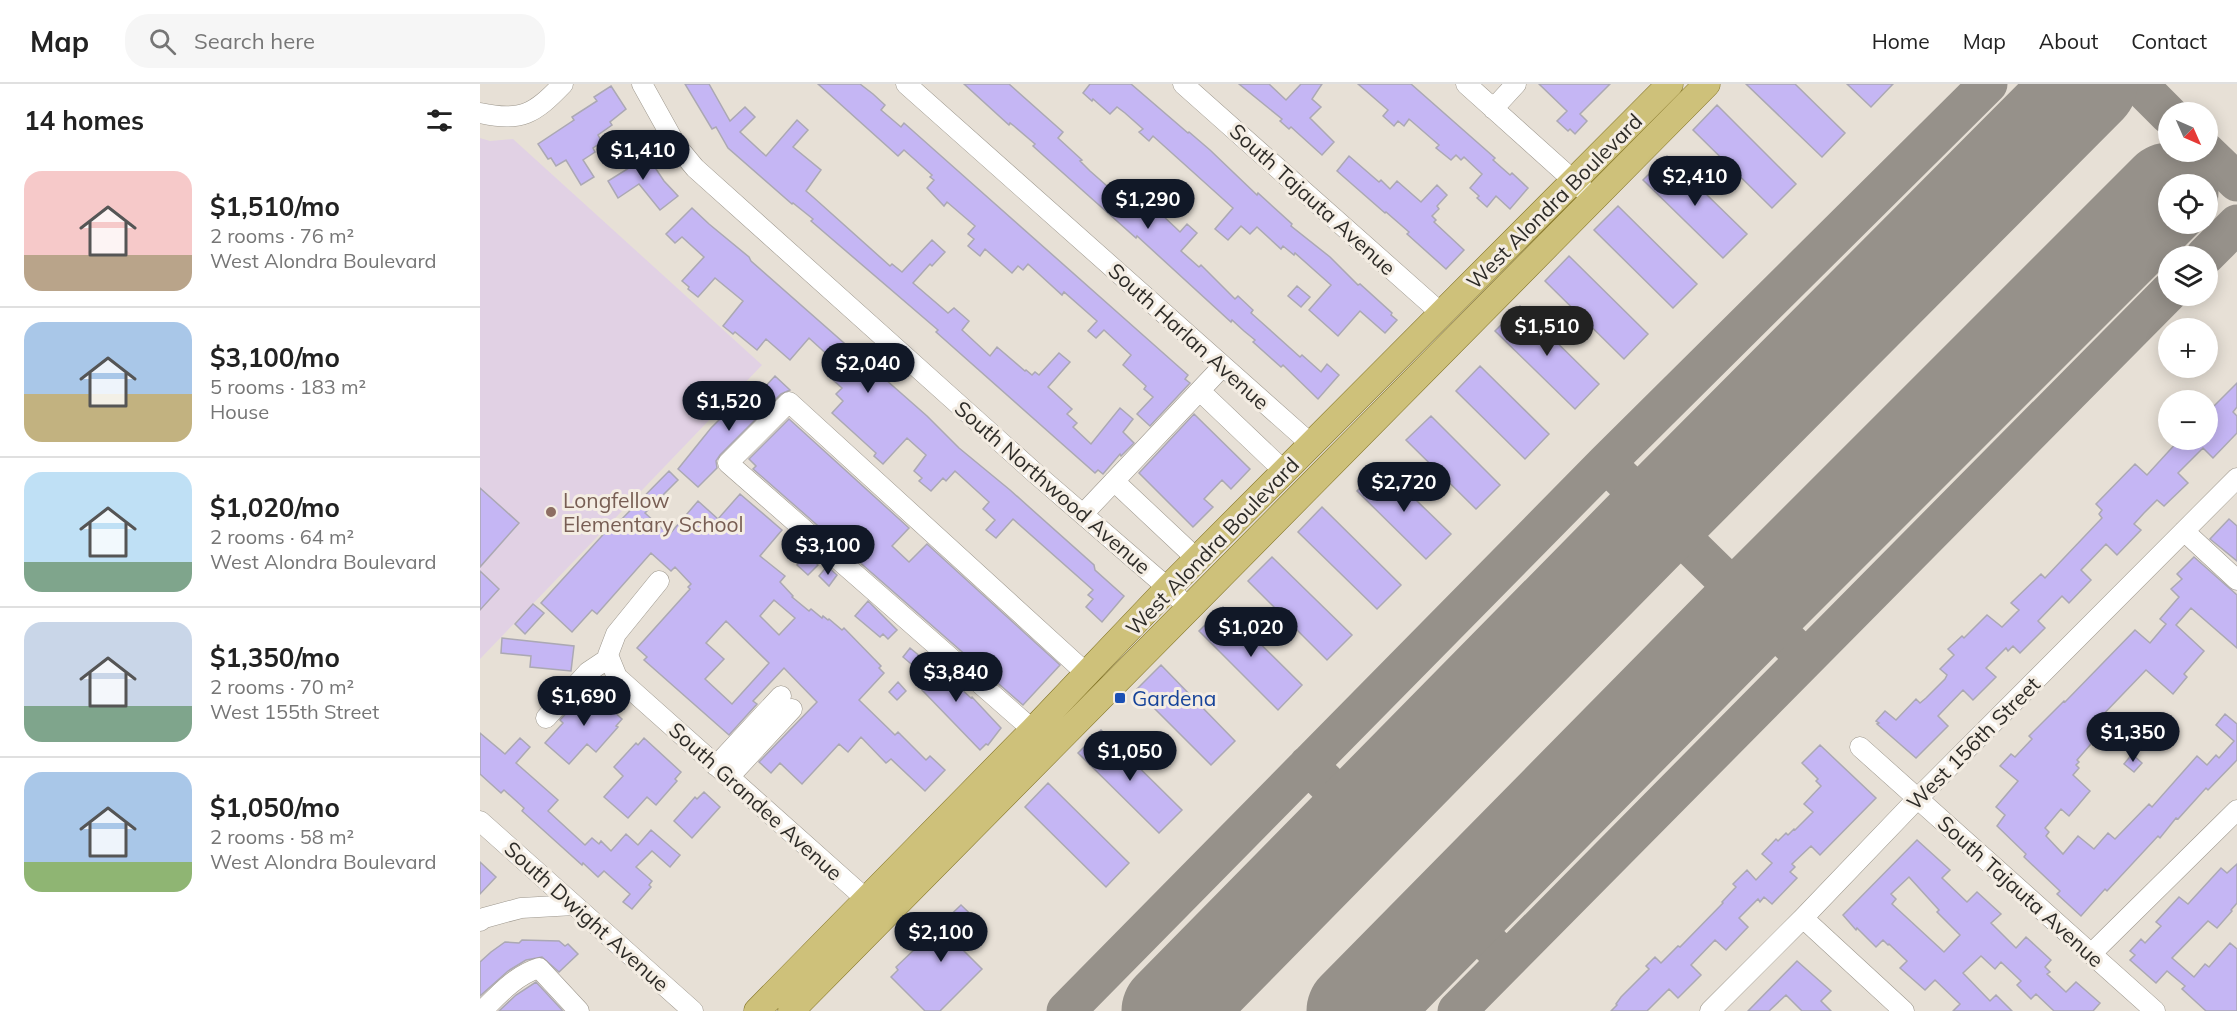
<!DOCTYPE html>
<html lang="en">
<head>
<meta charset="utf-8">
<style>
	body { margin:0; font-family:Mulish,sans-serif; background:#f6f6f6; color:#222; height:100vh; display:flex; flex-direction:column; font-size:22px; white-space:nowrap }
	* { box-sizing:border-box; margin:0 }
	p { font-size:20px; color:#767676 }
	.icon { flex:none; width:33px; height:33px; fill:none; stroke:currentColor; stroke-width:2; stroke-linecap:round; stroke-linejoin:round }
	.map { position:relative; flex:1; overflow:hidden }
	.panel { display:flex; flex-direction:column; background:#fff; width:480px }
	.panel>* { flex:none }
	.needle { width:39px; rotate:135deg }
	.fabs { position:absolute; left:1678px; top:18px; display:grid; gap:12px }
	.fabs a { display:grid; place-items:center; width:60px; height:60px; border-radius:50%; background:#fff; box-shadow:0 3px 15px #0003; font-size:30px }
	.price { position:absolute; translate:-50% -51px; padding:0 14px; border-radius:21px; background:#111827; color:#fff; font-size:20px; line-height:39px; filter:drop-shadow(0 2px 3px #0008) }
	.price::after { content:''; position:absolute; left:50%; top:36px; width:18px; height:14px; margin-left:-9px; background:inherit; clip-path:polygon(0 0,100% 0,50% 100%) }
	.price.current { background:#222; color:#fff }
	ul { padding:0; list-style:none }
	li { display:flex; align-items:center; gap:18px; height:150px; padding:0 24px }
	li+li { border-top:2px solid #e0e0e0 }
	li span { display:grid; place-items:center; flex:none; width:168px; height:120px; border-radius:18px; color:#555 }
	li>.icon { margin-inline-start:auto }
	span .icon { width:72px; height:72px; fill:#fffc; stroke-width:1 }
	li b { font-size:26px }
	h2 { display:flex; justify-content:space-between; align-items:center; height:72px; padding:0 24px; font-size:26px }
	header { display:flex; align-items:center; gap:36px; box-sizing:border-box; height:84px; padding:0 30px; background:#fff; border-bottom:2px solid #e0e0e0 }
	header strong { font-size:28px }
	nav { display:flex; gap:33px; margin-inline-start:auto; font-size:21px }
	.search { width:420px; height:54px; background:#f6f6f6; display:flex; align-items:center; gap:15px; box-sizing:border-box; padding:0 21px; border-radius:24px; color:#767676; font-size:22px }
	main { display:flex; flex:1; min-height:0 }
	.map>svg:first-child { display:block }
</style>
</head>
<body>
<header>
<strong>Map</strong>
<div class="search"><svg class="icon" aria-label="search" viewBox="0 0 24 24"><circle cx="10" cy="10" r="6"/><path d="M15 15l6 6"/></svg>Search here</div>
<nav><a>Home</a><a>Map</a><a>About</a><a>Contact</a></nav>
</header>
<main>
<section class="panel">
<h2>14 homes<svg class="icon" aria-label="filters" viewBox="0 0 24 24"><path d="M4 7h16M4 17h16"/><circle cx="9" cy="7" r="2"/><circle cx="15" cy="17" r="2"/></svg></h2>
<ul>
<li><span style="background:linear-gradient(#f6c9c9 70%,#b9a48a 0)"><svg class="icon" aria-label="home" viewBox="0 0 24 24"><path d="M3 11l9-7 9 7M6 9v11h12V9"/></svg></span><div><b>$1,510/mo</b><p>2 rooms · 76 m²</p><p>West Alondra Boulevard</p></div></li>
<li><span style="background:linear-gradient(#a9c7e8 60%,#c2b280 0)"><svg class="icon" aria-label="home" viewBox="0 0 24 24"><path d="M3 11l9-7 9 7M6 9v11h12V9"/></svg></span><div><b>$3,100/mo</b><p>5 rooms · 183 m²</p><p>House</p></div></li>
<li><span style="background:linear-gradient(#bfe0f5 75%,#7fa58c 0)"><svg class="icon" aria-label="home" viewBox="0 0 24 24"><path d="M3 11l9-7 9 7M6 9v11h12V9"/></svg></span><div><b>$1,020/mo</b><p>2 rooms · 64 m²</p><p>West Alondra Boulevard</p></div></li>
<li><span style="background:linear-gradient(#c9d6e8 70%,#7fa58c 0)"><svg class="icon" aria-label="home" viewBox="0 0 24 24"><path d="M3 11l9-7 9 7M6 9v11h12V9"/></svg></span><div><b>$1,350/mo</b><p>2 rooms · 70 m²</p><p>West 155th Street</p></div></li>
<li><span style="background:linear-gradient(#a9c7e8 75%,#8fb573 0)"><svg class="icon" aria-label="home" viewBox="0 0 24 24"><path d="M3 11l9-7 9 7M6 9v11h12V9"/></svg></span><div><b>$1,050/mo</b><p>2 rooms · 58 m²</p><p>West Alondra Boulevard</p></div></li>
</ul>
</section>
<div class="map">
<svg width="1757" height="927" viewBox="0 0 1757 927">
	<rect width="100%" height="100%" fill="#e7e0d6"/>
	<path fill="#e1d1e4" d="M0,54l10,3 23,-2 249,226 -282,294z"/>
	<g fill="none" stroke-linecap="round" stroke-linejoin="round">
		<path stroke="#96918a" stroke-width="39" d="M1658,0l31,31
			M1726,68l31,30
			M1725,172l32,-32
			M1126,379l199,195
			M828,681l53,52
			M975,826l51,50
			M586,927l540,-548 382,-379
			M977,927l712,-719"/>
		<path stroke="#96918a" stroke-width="99" d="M691,927l488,-496 429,-431
			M876,927l397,-403 416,-416"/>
	</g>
	<path fill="#c5b6f4" stroke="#aba8b3" stroke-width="1.5" fill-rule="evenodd" d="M205,0h24l21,37 15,-14 10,10 -15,15 26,24 31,-36 11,10 -15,17 28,23 -15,21 7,6 77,69 2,-2 10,8 30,-32 13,12 -13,14 -2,-2 -17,19 35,30 6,-5 15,13 -7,9 28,26 7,-9 28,24 1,-1 6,5 3,-3 4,3 20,-22 11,9 -22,25 24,22 -5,5 10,9 -4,4 18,17 29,-36 13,11 -10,13 11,11 -13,13 -1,-2 -17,20 -5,-4 -3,3 -159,-141 2,-2 -127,-109 2,-2 -20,-16 -1,1 -64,-56 -12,-21 -4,2z
		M338,0h42l13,10 12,11 -4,5 20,17 3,-4 72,64 212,188 -3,4 5,4 -40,43 -13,-12 16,-17 -9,-8 2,-3 -23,-21 8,-10 -27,-25 -8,8 -8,-7 9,-10 -33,-29 -2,3 -34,-31 -5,6 -5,-4 -6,7 -27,-24 -5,7 -12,-10 6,-7 -6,-5 7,-8 -28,-24 -3,4 -17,-18 7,-8 -4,-3 2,-2 -28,-25 -6,6z
		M484,0h45l54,48 -5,6 24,22 -2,1 10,10 50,44 20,-22 9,8 -10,11 21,20 7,-8 10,9 -16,18 18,16 2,-2 34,34 3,-3 15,14 -2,3 49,44 2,-2 19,17 6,-8 12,11 -21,24 -35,-34 -2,2 -28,-25 2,-2 -11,-9 -12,-11 -1,2 -94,-86 -1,2 -92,-82 -11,-10 2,-2 -21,-18 -4,-3 -1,2z
		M610,0h41l57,49 1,-1 21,18 47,45 1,-2 34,31 -1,2 39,31 28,28 2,-1 32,29 -1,2 6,5 -12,13 -25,-22 -22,25 -29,-26 22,-25 -36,-32 -1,2 -11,-9 -2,3 -24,-22 -7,7 -9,-8 -13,14 -13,-11 18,-21 -80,-72 -4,5 -10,-9 4,-3 -18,-16 -8,-6 -7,7 -17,-15 -1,2 -9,-8z
		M759,0h30l17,16 15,-16h21l-10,15 9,8 -11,11 24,24 -12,13 -31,-28 -2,2 -9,-8 2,-2z
		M878,0h53l84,74 -2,2 17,15 2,-2 16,15 -18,21 -14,-13 -9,11 -10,-9 2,-2 -9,-8 12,-14 -18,-17 -3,3 -5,-5 -5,5 -15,-12 3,-3 -30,-26 -5,7 -6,-5 -4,5 -11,-10 5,-6z
		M1059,0h71l-30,30 7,7 -12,13 -5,-5 -2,2 -11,-10 10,-10z
		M1266,0h49l50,49 -23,24z
		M1367,0h46l-22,23z
		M131,2l15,23 -16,13 2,3 -14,10 4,7 -9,6 2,4 -12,8 11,17 -13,8 -15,-25 -10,6 -5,-8 -3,1 -10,-15 36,-24 -2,-3 25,-16 -3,-4z
		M1237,21l79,79 -24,24 -79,-78z
		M156,69l4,6 4,-3 3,5 3,-1 14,21 14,15 -18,14 -21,-26 -21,14 -10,-17 21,-13 -5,-7z
		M869,72l30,26 2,-2 9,9 7,-8 24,21 16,-17 10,10 -10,11 2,3 -7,7 4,4 -2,2 30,28 -18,19 -39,-35 2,-2 -23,-20 -1,1 -48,-42z
		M1187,72l80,78 -24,24 -80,-78z
		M1138,122l79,78 -24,24 -79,-78z
		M212,124l17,16 40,33 2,4 176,155 32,32 51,42 84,75 1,5 29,26 -22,26 -16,-15 7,-8 -5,-4 5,-5 -80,-71 -17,19 -10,-8 9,-10 -12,-11 6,-7 -34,-31 -9,10 -3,-3 -12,13 -12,-10 3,-3 -8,-7 12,-16 -19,-17 -24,26 -9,-8 2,-3 -44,-40 11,-12 -7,-7 6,-6 -9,-8 10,-11 -34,-31 -19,22 -24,-21 -9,11 -22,-18 -2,2 -10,-8 20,-25 -28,-23 -17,19 -10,-8 1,-2 -7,-6 22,-24 -22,-20 -7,6 -9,-9z
		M1089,172l79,78 -24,25 -79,-78z
		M817,202l13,11 -9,10 -13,-11z
		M1040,222l79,78 -24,25 -80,-78z
		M1000,282l69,68 -24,25 -69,-68z
		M295,292l15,14 -9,4 -61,61 -4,6 1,7 -19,19 -20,-18 33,-41 21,-21 4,3 23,-25 4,4z
		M1757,299v24l-4,5 4,4v17l-24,25 -10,-10 -25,25 10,10 -24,23 -7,-6 -13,13 -10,11 7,6 -24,25 -11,-11 -25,26 10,10 -22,23 -7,-7 -24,25 7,7 -25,25 -7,-7 -5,5 -2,-3 -20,20 10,9 -23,23 -10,-10 -25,26 10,10 -32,32 -39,-34 2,-1 -3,-2 9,-10 11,9 20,-21 4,4 6,-5 19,-19 2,-4 -7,-6 14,-14 -6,-6 14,-13 2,2 23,-23 15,12 17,-17 -8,-7 30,-29 4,4 57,-60 -3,-4 3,-4 -6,-6 39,-40 12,11 32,-35h29v-39l6,5z
		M714,330l56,55 -19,20 -9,-9 -18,19 9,8 -20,20 -54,-54z
		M951,332l69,69 -24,24 -70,-69z
		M309,335l120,109 -17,18 17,16 18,-18 133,121 -37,40 -270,-236 3,-3 -7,-7z
		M901,382l70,68 -25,25 -69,-68z
		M189,387l9,9 -33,33 24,22 29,-34 20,18 22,-25 42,36 -22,26 25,20 -5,6 13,14 -1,1 17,14 2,-2 11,9 1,-2 5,4 1,-1 13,11 2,-2 37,38 -2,2 5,5 -25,27 36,35 3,-3 28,28 4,-4 15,14 -20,21 -34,-32 -5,4 -25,-26 -13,15 -9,-8 -37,40 -22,-21 -9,10 -12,-11 58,-60 -33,-34 -31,33 4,3 -28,31 -85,-75 3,-3 -10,-9 53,-59 -2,-2 3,-3 -16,-17 -4,4 -20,-18 -54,61 -5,-4 -20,22 -31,-29 69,-76 2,2zM294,516l21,18 -16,17 -19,-19zM246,537l43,42 -37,41 -27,-25 19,-20 -18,-16z
		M0,404l39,35 -39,44z
		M842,423l79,78 -24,24 -79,-77z
		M1749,435l8,7v35l-27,-22z
		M326,470l12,11 -10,10 -11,-10z
		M792,473l80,78 -25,25 -79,-79z
		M1714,473l43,38v53l-46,-40 -15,17 28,26 -20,23 3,3 -14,17 -27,-24 -50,52 8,7 -27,31 2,2 -3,3 3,3 -6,7 17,16 -21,25 -8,-7 -16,19 4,4 -3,4 17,18 15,-18 16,13 14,-16 7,6 34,-35 3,3 45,-51 10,9 9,-10 3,3 15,-17 -18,-16 9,-11 12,10v36l-29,30 -2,-2 -28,31 -2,-1 -16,20 -2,-2 -51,55 -2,-2 -24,27 -24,-22 3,-3 -36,-34 2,-3 -29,-28 8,-11 -9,-8 22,-26 -18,-15 11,-12 4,3 17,-18 -3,-3 35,-35 1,1 70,-72 15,13 16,-19 -6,-5 19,-22 -8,-8 11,-10 -5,-5z
		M347,482l10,9 -8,11 -10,-10z
		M0,487l19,18 -19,21z
		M388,517l29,29 -9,9 -5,-5 -3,3 -25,-21z
		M53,520l11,9 -19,21 -10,-10z
		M743,523l79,78 -24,25 -79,-79z
		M22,554l72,8 -3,25 -41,-4 1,-11 -30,-3z
		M430,564l29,24 2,-2 17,16 13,12 1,-1 29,31 -13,17 -2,-1 -6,6 -58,-60 9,-9 -28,-24z
		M681,581l74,76 -24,24 -75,-75z
		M418,598l8,9 -9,9 -8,-8z
		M109,605l33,30 -6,7 2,1 -22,25 -9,-8 -18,20 -24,-21 18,-20 -3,-3z
		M621,646l81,80 -23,23 -81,-80z
		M0,649l25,21 15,-16 10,9 -14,16 42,37 -10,11 37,34 7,-7 7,6 2,-3 10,10 15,-17 12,11 13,-15 29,25 -10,12 -18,-16 -16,16 16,14 -3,4 2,2 -19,22 -9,-7 7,-8 -26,-23 -6,6 -15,-14 -1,2 -60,-54 2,-3 -20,-18 -3,3 -21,-19z
		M164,654l37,34 -6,7 2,2 -21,24 -9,-8 -19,21 -24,-21 19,-21 -9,-9 22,-24 2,2z
		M1340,661l56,53 -56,57 -9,-9 -19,18 3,3 -5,5 7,6 -25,26 -8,-7 -4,5 -2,-3 -19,19 9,9 -22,23 -11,-10 -24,25 10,10 -23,23 -9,-9 -22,22h-36l6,-6 -1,-1 5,-7 28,-28 -3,-3 9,-9 6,6 17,-17 2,1 43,-44 -1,-1 14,-15 -3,-3 14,-14 9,10 16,-17 -10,-9 14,-15 2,2 8,-8 2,2 6,-6 1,1 18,-18 -9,-8 17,-18 -5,-5 2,-2 -16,-16z
		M1652,670l10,9 -8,9 -10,-8z
		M568,699l81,80 -23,24 -81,-80z
		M224,708l16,15 -28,31 -18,-17 21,-24 2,2z
		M1437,756l33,30 -8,8 25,24 10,-10 24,22 -10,9 25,25 10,-11 25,23 -6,7 5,5 -3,2 19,18 10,-10 24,21 -7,8h-39l-18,-17 -5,5 -14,-14 4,-4 -20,-19 -6,7 -14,-13 -18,17 27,28 6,-6 16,16h-59l7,-7 -25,-24 -10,10 -25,-22 7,-7 -18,-17 -1,1 -5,-5 -7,7 -19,-19 -1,2 -13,-15zM1429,793l30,33 -2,2 23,23 -16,17 -52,-48 4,-5 -5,-5z
		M0,778l16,15 -16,17z
		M1757,780v39l-6,7 1,1 -15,17 -9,-7 -36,37 22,19 11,-13 4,3 21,-24 7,6v62h-31l-24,-22 3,-3 -18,-15 -11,12 -26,-23 5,-5 -5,-4 11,-12 4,4 16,-17 -5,-4 23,-25 9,7 33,-36 6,5z
		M481,821l23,22 -22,22 20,20 -42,42h-15l-34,-34 7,-7 -2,-3z
		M42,856l37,1 6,5 3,-2 10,10 -19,18 -17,-15 -16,3 -18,11 -28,25v-34l11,-10 14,-10 14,1z
		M1317,877l34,30 -10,10 10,10h-29l-16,-16 -17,16h-21z
		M56,898l27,29h-64l17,-16z"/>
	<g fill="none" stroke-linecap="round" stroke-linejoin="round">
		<g stroke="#9d978d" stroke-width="21">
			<path id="minor" d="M162,0l34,61 19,23 340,305 133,115 22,21
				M426,0l405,360
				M703,0l259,230
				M986,0l118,106
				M1013,25l23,-25
				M0,29c42,9 54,1 83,-29
				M720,307l84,80
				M634,397l83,78
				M603,430l140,-148
				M1704,447l53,49
				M179,497l-43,53 -8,21 9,22 249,222 8,12
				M66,634l42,-46 21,-14
				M553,646l-305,-267 61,-61 298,272
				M1380,663l295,264
				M236,682l65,-70
				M249,693l63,-68
				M0,737l213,190
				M1323,834l101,93
				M0,837l4,-3 37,-10 53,-3
				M1611,870l146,-144
				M2,927c17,-17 34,-36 57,-43l40,43
				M1230,927l93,-93 114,-119 320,-321"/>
		</g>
		<g stroke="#817224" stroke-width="27">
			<path id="major" d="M277,927l276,-281 135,-142 502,-504
				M311,927l916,-927"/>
		</g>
		<use href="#minor" stroke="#fff" stroke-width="20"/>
		<use href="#major" stroke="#cec17a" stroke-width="26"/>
	</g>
	<circle fill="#8d6e63" stroke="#f4ede3" stroke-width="2" cx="71" cy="428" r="6"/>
	<rect fill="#1a4fb4" stroke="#f4ede3" stroke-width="2" x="634" y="608" width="12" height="12" rx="3"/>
	<g text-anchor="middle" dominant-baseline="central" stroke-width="6" stroke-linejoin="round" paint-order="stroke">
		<g font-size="21" fill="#2e2c28" stroke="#f4ede3">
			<text transform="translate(833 115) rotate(42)">South Tajauta Avenue</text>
			<text transform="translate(1074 117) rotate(-45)">West Alondra Boulevard</text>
			<text transform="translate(709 252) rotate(42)">South Harlan Avenue</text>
			<text transform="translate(573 403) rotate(41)">South Northwood Avenue</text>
			<text transform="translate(732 462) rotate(-46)">West Alondra Boulevard</text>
			<text transform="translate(1493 659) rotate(-45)">West 156th Street</text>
			<text transform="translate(276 717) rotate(42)">South Grandee Avenue</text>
			<text transform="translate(1541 807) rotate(42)">South Tajauta Avenue</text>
			<text transform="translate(107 832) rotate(42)">South Dwight Avenue</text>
		</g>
		<g font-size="21" fill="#785e54" stroke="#f4ede3" text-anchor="start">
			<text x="83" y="416">Longfellow<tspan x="83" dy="24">Elementary School</tspan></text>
		</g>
		<g font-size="21" fill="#164399" stroke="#f4ede3" text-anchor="start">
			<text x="652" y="614">Gardena</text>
		</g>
	</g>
</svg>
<div class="fabs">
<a><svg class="needle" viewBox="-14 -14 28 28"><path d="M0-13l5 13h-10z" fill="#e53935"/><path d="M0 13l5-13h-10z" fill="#767676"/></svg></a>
<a><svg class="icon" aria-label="locate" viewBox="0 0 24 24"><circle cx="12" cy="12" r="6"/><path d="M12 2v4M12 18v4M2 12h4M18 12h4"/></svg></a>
<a><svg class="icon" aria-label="layers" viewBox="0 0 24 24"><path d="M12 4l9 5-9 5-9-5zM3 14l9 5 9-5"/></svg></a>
<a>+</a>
<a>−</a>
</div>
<b class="price" style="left:163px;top:97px">$1,410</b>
<b class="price" style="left:1215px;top:123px">$2,410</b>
<b class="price" style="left:668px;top:146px">$1,290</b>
<b class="price current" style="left:1067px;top:273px">$1,510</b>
<b class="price" style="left:388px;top:310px">$2,040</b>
<b class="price" style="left:249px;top:348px">$1,520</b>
<b class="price" style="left:924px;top:429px">$2,720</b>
<b class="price" style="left:348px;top:492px">$3,100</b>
<b class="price" style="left:771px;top:574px">$1,020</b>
<b class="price" style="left:476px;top:619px">$3,840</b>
<b class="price" style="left:104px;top:643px">$1,690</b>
<b class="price" style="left:1653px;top:679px">$1,350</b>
<b class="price" style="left:650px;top:698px">$1,050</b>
<b class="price" style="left:461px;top:879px">$2,100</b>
</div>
</main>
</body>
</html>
